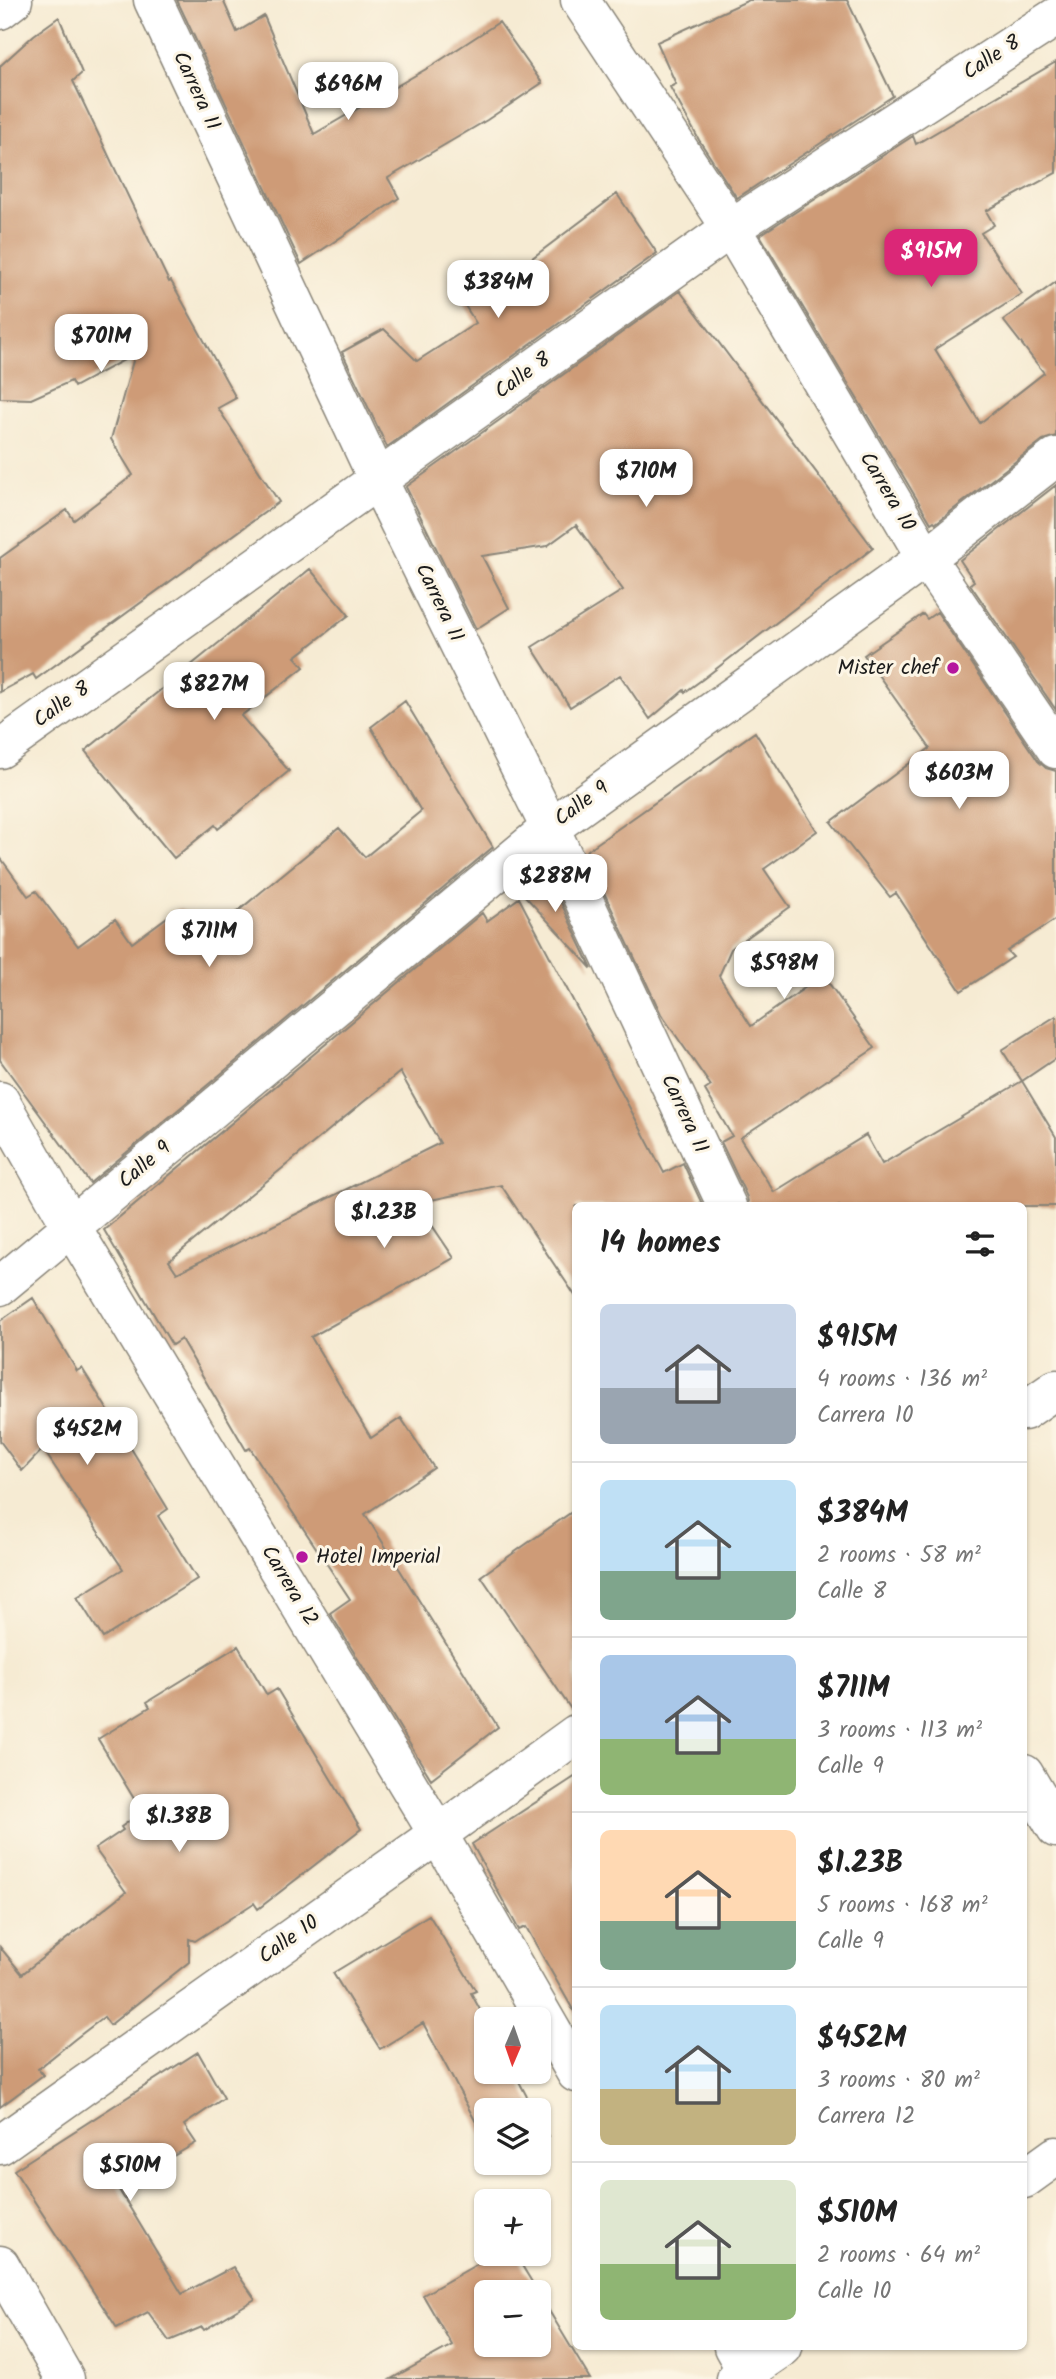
<!DOCTYPE html>
<html lang="en">
<head>
<meta charset="utf-8">
<style>
	body { margin:0; font-family:Kalam,sans-serif; background:#f6f6f6; color:#222; height:100vh; display:flex; flex-direction:column; font-size:26px; white-space:nowrap }
	* { box-sizing:border-box; margin:0 }
	p { font-size:23px; color:#767676 }
	.icon { flex:none; width:38px; height:38px; fill:none; stroke:currentColor; stroke-width:2; stroke-linecap:round; stroke-linejoin:round }
	.map { position:relative; flex:1; overflow:hidden }
	.drawer { position:absolute; left:572px; top:1202px; width:455px; height:1148px; display:flex; flex-direction:column; background:#fff; border-radius:10px; box-shadow:0 2px 5px #0004 }
	.drawer>* { flex:none }
	.needle { width:46px; rotate:182deg }
	.controls { position:absolute; left:474px; top:2007px; display:grid; gap:14px }
	.controls a { display:grid; place-items:center; width:77px; height:77px; border-radius:10px; background:#fff; box-shadow:0 2px 5px #0004; font-size:35px }
	.price { position:absolute; translate:-50% -60px; padding:0 16px; border-radius:14px; background:#fff; color:#222; font-size:23px; line-height:46px; filter:drop-shadow(0 2px 4px #0008) }
	.price::after { content:''; position:absolute; left:50%; top:42px; width:21px; height:16px; margin-left:-10px; background:inherit; clip-path:polygon(0 0,100% 0,50% 100%) }
	.price.on { background:#db2777; color:#fff }
	ul { padding:0; list-style:none }
	li { display:flex; align-items:center; gap:21px; height:175px; padding:0 28px }
	li+li { border-top:2px solid #e0e0e0 }
	li span { display:grid; place-items:center; flex:none; width:196px; height:140px; border-radius:10px; color:#555 }
	li>.icon { margin-inline-start:auto }
	span .icon { width:84px; height:84px; fill:#fffc; stroke-width:1 }
	li b { font-size:30px }
	h2 { display:flex; justify-content:space-between; align-items:center; height:84px; padding:0 28px; font-size:30px }
	.map>svg:first-child { display:block }
</style>
</head>
<body>
<div class="map">
<svg width="1056" height="2379" viewBox="0 0 1056 2379">
	<rect width="100%" height="100%" fill="#fcf5e5"/>
	<filter id="ink" filterUnits="userSpaceOnUse"><feTurbulence type="fractalNoise" baseFrequency=".0143" numOctaves="2"/><feDisplacementMap in="SourceGraphic" scale="14" xChannelSelector="R" yChannelSelector="G"/><feConvolveMatrix kernelMatrix="1 2 1 2 8 2 1 2 1" color-interpolation-filters="sRGB"/></filter>
	<filter id="wash" filterUnits="userSpaceOnUse"><feTurbulence type="fractalNoise" baseFrequency=".00686" numOctaves="4" result="noise"/><feDisplacementMap in="SourceGraphic" scale="28" xChannelSelector="R" yChannelSelector="G"/><feGaussianBlur stdDeviation="1.57" result="paint"/><feColorMatrix in="noise" values="0 0 0 0 0 0 0 0 0 0 0 0 0 0 0 0 0 1.4 0 .05"/><feComposite in="paint" operator="in"/></filter>
	<g filter="url(#wash)">
		<rect width="100%" height="100%" fill="#f6ebd3"/>
		<g id="blocks">
			<path fill="#ce9b77" fill-rule="evenodd" d="M177,0h46l14,32 27,-16 50,118 119,-69 66,-43 43,61 -55,37 -99,58 11,20 -98,66z
				M749,0h98l46,96 -156,102 -38,-58 -29,-53 6,-3 -19,-42z
				M59,17l23,56 -9,8 96,201 2,-1 65,117 -18,10 61,94 -243,177 -3,-5 -33,18v-134l67,-48 7,10 59,-45 -22,-36 24,-85 -61,33 -3,-6 -40,18 -31,-1v-332l34,-31z
				M1056,62v111l-70,38 8,14 -13,8 41,61 -87,55 45,74 64,-50 -41,-53 53,-38v154l-13,4 -107,83 -2,-2 -3,2 -171,-288 153,-99 3,8z
				M617,194l40,59 -270,194 -45,-95 42,-23 33,32 59,-38 -23,-36 39,-25 11,18z
				M680,291l193,257 -170,131 -18,13 -1,-2 -34,29 -30,-44 -50,32 -38,-60 91,-57 -47,-65 -29,21 -65,10 27,52 -33,21 -70,-142z
				M1056,485v225l-86,-126 4,-3 -14,-21z
				M310,569l39,46 -54,42 9,10 -63,49 48,55 -71,58 -3,-4 -41,33 -89,-107z
				M937,612l101,149 8,7 10,3v148l-49,32 6,6 -52,34 -65,-98 -6,4 -59,-75 99,-74 -66,-93 59,-41 4,5z
				M405,701l88,146 -403,336 -90,-123v-203l28,39 8,-5 42,55 37,-27 17,24 46,-34 43,16 118,-97 26,29 56,-46 -50,-84z
				M755,732l62,99 -53,38 26,38 -59,42 -12,27 32,50 72,-51 52,73 -135,90 34,54 92,-57 16,29 140,-83 34,56v69h-307l-2,-9 -26,-55 11,-6 -27,-46 6,-4 -50,-72 -76,-162z
				M549,877l43,92 -68,-74z
				M519,898l145,275 19,-10 20,43h-127v91l-75,-112 -84,18 37,55 -143,79 60,101 30,-20 33,50 -69,46 133,213 -67,52 -101,-166 20,-14 -100,-151 -4,2 -65,-111 -9,6 -68,-115 378,-317 5,8zM400,1072l40,71 -263,130 -8,-12z
				M1056,1016v42l-34,23 -20,-31z
				M33,1298l44,73 5,-3 86,141 -10,7 39,63 -94,59 -26,-41 46,-28 -80,-120 -21,22 -22,-30v-120z
				M576,1509v203h-3l-92,-136z
				M238,1646l29,49 10,-6 84,140 -103,80 -4,-6 -59,38 -6,-2v23l-79,63 -6,-8 -29,22 -37,30 5,6 -43,32v-160l22,27 104,-82 -31,-43 28,-19 -2,-3 21,-15 -44,-73 52,-32 -3,-5z
				M576,1776v239l-50,-88 -7,3 -47,-86z
				M429,1915l47,76 -5,2 15,28v51h28l20,38h-48v31l-63,-118 -43,26 -47,-76z
				M198,2052l26,46 -40,27 12,18 -78,45 64,106 51,-27 22,32 -51,31 -2,-3 -33,14 -21,-29 -31,16 -103,-158z
				M539,2119l10,18 -10,5z
				M495,2254h20l23,38h-52v53h53v-51l51,85h-199l61,-34 -29,-50z"/>
		</g>
	</g>
	<g filter="url(#ink)">
		<use href="#blocks" fill-opacity="0" stroke="#898478" stroke-width="2"/>
		<g fill="none" stroke-linecap="round" stroke-linejoin="round">
			<g stroke="#898478" stroke-width="41">
				<path id="minor" d="M153,0l225,480 172,348 177,378
					M580,0l151,228 195,330 130,191
					M0,10l13,-10
					M0,749l731,-521 325,-211
					M0,1101l71,125 367,608 138,239
					M0,1286l550,-458 376,-270 130,-101
					M1024,1411l32,-22
					M1024,1774l32,54
					M0,2145l438,-311 138,-100
					M0,2265l65,114
					M733,2347l18,32"/>
			</g>
			<g stroke="#898478" stroke-width="41">
				<path id="tertiary" d="M1024,2179l32,-23
					M736,2379l47,-32"/>
			</g>
			<use href="#minor" stroke="#fff" stroke-width="38"/>
			<use href="#tertiary" stroke="#fff" stroke-width="38"/>
		</g>
	</g>
	<g fill="#b5179e" stroke="#fcf5e5" stroke-width="2.5">
		<circle cx="953" cy="668" r="7"/>
		<circle cx="302" cy="1557" r="7"/>
	</g>
	<g text-anchor="middle" dominant-baseline="central" stroke-width="6" stroke-linejoin="round" paint-order="stroke">
		<g font-size="21" fill="#1c1c1c" stroke="#fcf5e5">
			<text transform="translate(992 58) rotate(-33)">Calle 8</text>
			<text transform="translate(196 91) rotate(65)">Carrera 11</text>
			<text transform="translate(523 376) rotate(-36)">Calle 8</text>
			<text transform="translate(887 492) rotate(59)">Carrera 10</text>
			<text transform="translate(439 603) rotate(64)">Carrera 11</text>
			<text transform="translate(62 705) rotate(-35)">Calle 8</text>
			<text transform="translate(582 804) rotate(-36)">Calle 9</text>
			<text transform="translate(684 1114) rotate(65)">Carrera 11</text>
			<text transform="translate(145 1165) rotate(-40)">Calle 9</text>
			<text transform="translate(289 1586) rotate(59)">Carrera 12</text>
			<text transform="translate(289 1940) rotate(-35)">Calle 10</text>
		</g>
		<g font-size="21" fill="#1c1c1c" stroke="#fcf5e5" text-anchor="end">
			<text x="939" y="668">Mister chef</text>
			<text x="316" y="1557" text-anchor="start">Hotel Imperial</text>
		</g>
	</g>
</svg>
<div class="controls">
<a><svg class="needle" viewBox="-14 -14 28 28"><path d="M0-13l5 13h-10z" fill="#e53935"/><path d="M0 13l5-13h-10z" fill="#767676"/></svg></a>
<a><svg class="icon" aria-label="layers" viewBox="0 0 24 24"><path d="M12 4l9 5-9 5-9-5zM3 14l9 5 9-5"/></svg></a>
<a>+</a>
<a>−</a>
</div>
<b class="price" style="left:348px;top:122px">$696M</b>
<b class="price on" style="left:931px;top:289px">$915M</b>
<b class="price" style="left:498px;top:320px">$384M</b>
<b class="price" style="left:101px;top:374px">$701M</b>
<b class="price" style="left:646px;top:509px">$710M</b>
<b class="price" style="left:214px;top:722px">$827M</b>
<b class="price" style="left:959px;top:811px">$603M</b>
<b class="price" style="left:555px;top:914px">$288M</b>
<b class="price" style="left:209px;top:969px">$711M</b>
<b class="price" style="left:784px;top:1001px">$598M</b>
<b class="price" style="left:384px;top:1250px">$1.23B</b>
<b class="price" style="left:87px;top:1467px">$452M</b>
<b class="price" style="left:179px;top:1854px">$1.38B</b>
<b class="price" style="left:130px;top:2203px">$510M</b>
<section class="drawer">
<h2>14 homes<svg class="icon" aria-label="filters" viewBox="0 0 24 24"><path d="M4 7h16M4 17h16"/><circle cx="9" cy="7" r="2"/><circle cx="15" cy="17" r="2"/></svg></h2>
<ul>
<li><span style="background:linear-gradient(#c9d6e8 60%,#9aa5b1 0)"><svg class="icon" aria-label="home" viewBox="0 0 24 24"><path d="M3 11l9-7 9 7M6 9v11h12V9"/></svg></span><div><b>$915M</b><p>4 rooms · 136 m²</p><p>Carrera 10</p></div></li>
<li><span style="background:linear-gradient(#bfe0f5 65%,#7fa58c 0)"><svg class="icon" aria-label="home" viewBox="0 0 24 24"><path d="M3 11l9-7 9 7M6 9v11h12V9"/></svg></span><div><b>$384M</b><p>2 rooms · 58 m²</p><p>Calle 8</p></div></li>
<li><span style="background:linear-gradient(#a9c7e8 60%,#8fb573 0)"><svg class="icon" aria-label="home" viewBox="0 0 24 24"><path d="M3 11l9-7 9 7M6 9v11h12V9"/></svg></span><div><b>$711M</b><p>3 rooms · 113 m²</p><p>Calle 9</p></div></li>
<li><span style="background:linear-gradient(#ffd9b3 65%,#7fa58c 0)"><svg class="icon" aria-label="home" viewBox="0 0 24 24"><path d="M3 11l9-7 9 7M6 9v11h12V9"/></svg></span><div><b>$1.23B</b><p>5 rooms · 168 m²</p><p>Calle 9</p></div></li>
<li><span style="background:linear-gradient(#bfe0f5 60%,#c2b280 0)"><svg class="icon" aria-label="home" viewBox="0 0 24 24"><path d="M3 11l9-7 9 7M6 9v11h12V9"/></svg></span><div><b>$452M</b><p>3 rooms · 80 m²</p><p>Carrera 12</p></div></li>
<li><span style="background:linear-gradient(#dfe7d0 60%,#8fb573 0)"><svg class="icon" aria-label="home" viewBox="0 0 24 24"><path d="M3 11l9-7 9 7M6 9v11h12V9"/></svg></span><div><b>$510M</b><p>2 rooms · 64 m²</p><p>Calle 10</p></div></li>
</ul>
</section>
</div>
</body>
</html>
